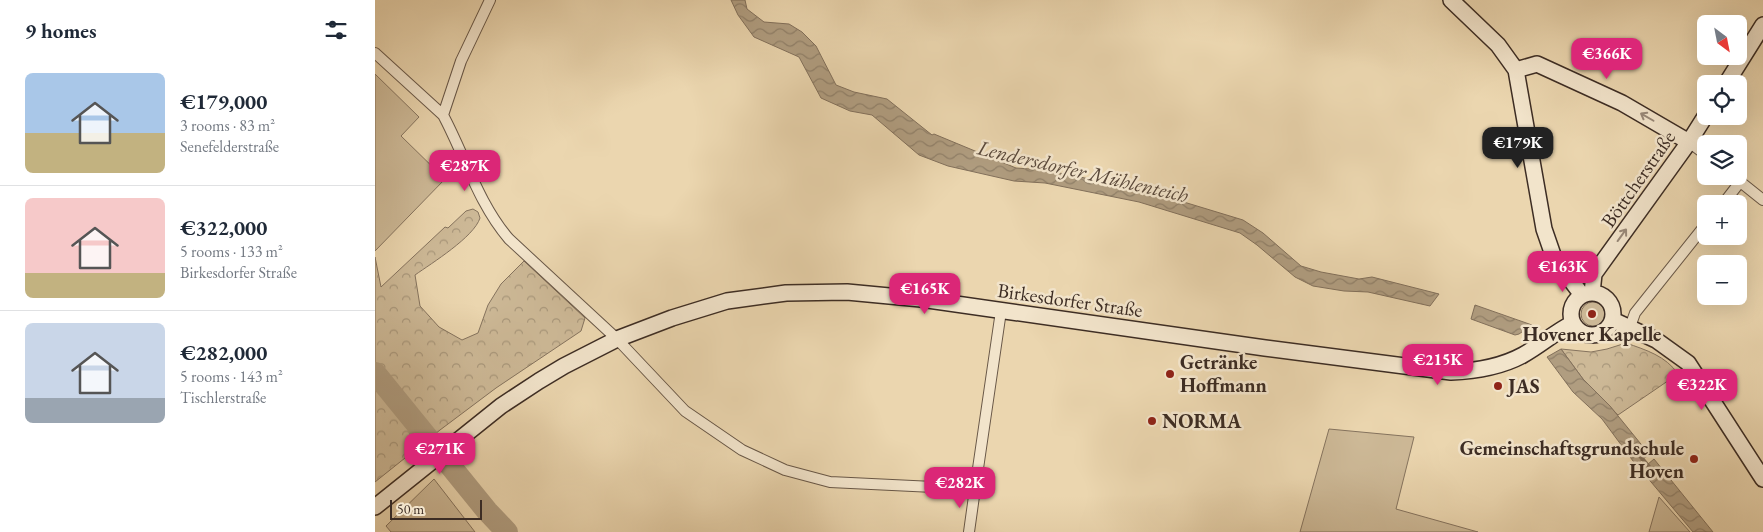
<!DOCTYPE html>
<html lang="en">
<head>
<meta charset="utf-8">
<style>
	body { margin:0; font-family:"EB Garamond",serif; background:#f6f6f7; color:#1f2937; height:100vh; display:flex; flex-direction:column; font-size:19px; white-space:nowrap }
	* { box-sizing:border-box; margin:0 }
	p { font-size:16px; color:#747a83 }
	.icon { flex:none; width:28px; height:28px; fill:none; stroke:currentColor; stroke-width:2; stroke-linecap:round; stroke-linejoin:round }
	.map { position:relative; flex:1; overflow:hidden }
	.drawer { display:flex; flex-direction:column; background:#fff; width:375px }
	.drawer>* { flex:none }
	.needle { width:32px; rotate:148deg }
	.fabs { position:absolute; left:1322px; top:15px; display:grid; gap:10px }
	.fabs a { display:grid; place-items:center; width:50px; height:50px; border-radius:8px; background:#fff; box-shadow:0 5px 20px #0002; font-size:25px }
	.scale { position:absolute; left:15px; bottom:12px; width:92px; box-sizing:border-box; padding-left:5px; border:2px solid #3d2d24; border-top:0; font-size:14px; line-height:18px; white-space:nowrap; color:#3d2d24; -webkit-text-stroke:4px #f2e4cb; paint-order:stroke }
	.price { position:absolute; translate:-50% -42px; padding:0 11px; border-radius:10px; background:#db2777; color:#fff; font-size:16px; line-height:32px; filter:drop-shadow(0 1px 2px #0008) }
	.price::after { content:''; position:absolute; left:50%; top:30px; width:15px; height:11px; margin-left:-8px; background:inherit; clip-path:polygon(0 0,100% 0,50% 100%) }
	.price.on { background:#222; color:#fff }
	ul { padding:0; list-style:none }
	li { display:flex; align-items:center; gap:15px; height:125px; padding:0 25px }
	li+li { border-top:1px solid #e0e1e3 }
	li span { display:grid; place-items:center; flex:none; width:140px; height:100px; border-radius:8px; color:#555 }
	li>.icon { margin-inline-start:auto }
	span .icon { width:60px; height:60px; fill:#fffc; stroke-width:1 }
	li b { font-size:21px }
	h2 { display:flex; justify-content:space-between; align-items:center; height:60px; padding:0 25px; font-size:21px }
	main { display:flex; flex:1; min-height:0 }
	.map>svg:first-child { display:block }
</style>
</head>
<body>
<main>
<section class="drawer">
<h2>9 homes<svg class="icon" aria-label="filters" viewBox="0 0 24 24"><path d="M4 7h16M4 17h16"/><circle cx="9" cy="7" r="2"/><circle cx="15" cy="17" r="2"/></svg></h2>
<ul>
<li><span style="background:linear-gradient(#a9c7e8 60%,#c2b280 0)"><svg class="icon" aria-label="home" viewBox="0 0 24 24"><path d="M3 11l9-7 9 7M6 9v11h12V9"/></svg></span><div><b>€179,000</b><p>3 rooms · 83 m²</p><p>Senefelderstraße</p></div></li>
<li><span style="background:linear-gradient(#f6c9c9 75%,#c2b280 0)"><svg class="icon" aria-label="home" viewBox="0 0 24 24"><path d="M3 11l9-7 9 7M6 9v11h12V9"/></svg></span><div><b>€322,000</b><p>5 rooms · 133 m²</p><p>Birkesdorfer Straße</p></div></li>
<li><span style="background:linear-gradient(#c9d6e8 75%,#9aa5b1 0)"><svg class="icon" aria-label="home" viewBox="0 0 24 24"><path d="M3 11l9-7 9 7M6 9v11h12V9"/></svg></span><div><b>€282,000</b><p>5 rooms · 143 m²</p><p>Tischlerstraße</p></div></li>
</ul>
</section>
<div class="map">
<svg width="1388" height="532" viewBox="0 0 1388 532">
	<defs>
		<pattern id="forest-crowns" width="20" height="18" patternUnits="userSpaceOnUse" patternTransform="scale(1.25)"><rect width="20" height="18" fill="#cdb997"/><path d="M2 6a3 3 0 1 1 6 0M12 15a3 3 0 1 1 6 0" fill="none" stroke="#a8977b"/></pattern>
		<pattern id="water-waves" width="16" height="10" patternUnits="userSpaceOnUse" patternTransform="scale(1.25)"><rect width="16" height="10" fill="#b09d80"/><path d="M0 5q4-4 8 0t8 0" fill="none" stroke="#908069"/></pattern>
	</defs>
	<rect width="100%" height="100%" fill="#ebd6af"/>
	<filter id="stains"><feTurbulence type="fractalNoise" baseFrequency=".004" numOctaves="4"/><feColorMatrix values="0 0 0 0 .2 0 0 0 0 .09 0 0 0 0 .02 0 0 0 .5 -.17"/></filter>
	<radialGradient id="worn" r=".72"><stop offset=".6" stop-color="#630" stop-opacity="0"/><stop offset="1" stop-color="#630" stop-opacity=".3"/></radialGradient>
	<path fill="#cdb997" stroke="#85735e" d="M0,74l44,43 -18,19 44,43 -70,72z
		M1206 314a12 12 0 1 1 24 0a12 12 0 1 1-24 0Z
		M954,429l85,8 -18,72 82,23h-178z
		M59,479l41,53h-84l-5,-6z
		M1284,497l31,35h-41z"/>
	<path fill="url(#forest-crowns)" stroke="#85735e" d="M98,209l5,3 2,6c-6,19 -48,45 -65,57l5,31 19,21 23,13 16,-7 10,-28 13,-21 23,-23 61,57 -4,13 -85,57 -56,42 -65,52v-225l6,30 64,-60 3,1 18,-17z
		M1251,343c20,7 40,13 52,31l-60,41 -35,-36 -22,-30 30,3 16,-3z"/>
	<path fill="url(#water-waves)" stroke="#82705b" d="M356,0h14l2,9 17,13 25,2 13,8 14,14 20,39 18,7 33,7 45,36 2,-1 82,34 28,2 97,19 102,31 20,13 38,33 20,6 38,7 13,-2 67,17 -9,12 -62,-14 -24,-1 -31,-5 -18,-9 -38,-32 -17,-12 -101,-31 -94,-19 -31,-2 -66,-15 -29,-11 -47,-40 -22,-4 -29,-13 -22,-41 -45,-20 -16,-22z
		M1100,305l57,20 -13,9 -4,1 -44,-16z
		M1186,349l22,30 27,27 39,48 -13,11 -34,-46 -29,-27 -26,-35z
		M1279,459l59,73h-20l-52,-62z"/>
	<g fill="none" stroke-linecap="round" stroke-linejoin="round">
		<path stroke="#82705b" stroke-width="4" d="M1265,456l10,12"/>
		<path stroke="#b09d80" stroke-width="22" d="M0,373l112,138 20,21"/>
		<g stroke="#685747" stroke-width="12">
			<path id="street" d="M115,0l-29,61 -18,54c22,41 35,88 66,124l108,100 68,72 57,39 43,20 45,12 145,7 26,-178
				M0,53l68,62
				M1314,142l17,13
				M1358,176l30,24
				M1348,204l17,-22
				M1255,327l5,-14 71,-89
				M594,532l6,-43"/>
		</g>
		<g stroke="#3d2d24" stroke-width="18">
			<path id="secondary" d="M1076,0l47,45 18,25 28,159 10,29 28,37
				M1141,70l21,-6 85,39 67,39
				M1351,84l37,-59
				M1196 314a21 21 0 1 1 42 0a21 21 0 1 1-42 0Z
				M1217,293l2,-19 95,-132 17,-27
				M1238,320l43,20 32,23 75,116
				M0,507l126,-101 38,-25 25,-15 53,-27 55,-21 55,-17 59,-8 61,-1 74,7 344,49 186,24c26,-1 50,-5 72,-17 18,-10 32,-23 50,-32"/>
		</g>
		<use href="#street" stroke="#f2e4cb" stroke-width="10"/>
		<use href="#secondary" stroke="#f2e4cb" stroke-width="15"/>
	</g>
	<defs><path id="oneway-shaft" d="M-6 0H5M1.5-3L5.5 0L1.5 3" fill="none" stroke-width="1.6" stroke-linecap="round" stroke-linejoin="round" transform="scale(1.25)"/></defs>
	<g stroke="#988878">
		<use href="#oneway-shaft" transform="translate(1272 117) rotate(-150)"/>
		<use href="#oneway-shaft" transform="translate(1247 235) rotate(-54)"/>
	</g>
	<g fill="#8f2418" stroke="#f2e4cb" stroke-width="2">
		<circle cx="1217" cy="314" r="5"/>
		<circle cx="795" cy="374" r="5"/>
		<circle cx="1123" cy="386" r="5"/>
		<circle cx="777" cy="421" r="5"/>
		<circle cx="1319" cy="459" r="5"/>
	</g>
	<g text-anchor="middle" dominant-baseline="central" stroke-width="5" stroke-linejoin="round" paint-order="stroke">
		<g font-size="20" fill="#3d2d24" stroke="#f2e4cb">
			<text transform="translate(1263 179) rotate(-55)">Böttcherstraße</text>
			<text transform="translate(695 300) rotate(8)">Birkesdorfer Straße</text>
		</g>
		<g font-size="20" font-weight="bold" fill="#3d2d24" stroke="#f2e4cb" text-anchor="start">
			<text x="1217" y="334" text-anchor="middle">Hovener Kapelle</text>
			<text x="805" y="362">Getränke<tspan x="805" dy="23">Hoffmann</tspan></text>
			<text x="1133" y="386">JAS</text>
			<text x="787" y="421">NORMA</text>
			<text x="1309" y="448" text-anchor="end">Gemeinschaftsgrundschule<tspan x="1309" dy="23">Hoven</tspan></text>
		</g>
		<g font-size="21" font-style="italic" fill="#5a493b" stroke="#f2e4cb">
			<text transform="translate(708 171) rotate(13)">Lendersdorfer Mühlenteich</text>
		</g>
	</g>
	<rect width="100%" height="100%" filter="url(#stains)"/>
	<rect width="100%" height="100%" fill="url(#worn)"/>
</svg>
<div class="fabs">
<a><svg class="needle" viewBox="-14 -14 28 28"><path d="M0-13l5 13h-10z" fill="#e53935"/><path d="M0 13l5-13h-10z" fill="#747a83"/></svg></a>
<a><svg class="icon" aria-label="locate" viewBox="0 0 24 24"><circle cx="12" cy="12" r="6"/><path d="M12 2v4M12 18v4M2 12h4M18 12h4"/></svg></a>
<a><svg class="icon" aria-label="layers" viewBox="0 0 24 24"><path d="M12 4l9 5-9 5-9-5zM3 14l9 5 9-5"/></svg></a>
<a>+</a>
<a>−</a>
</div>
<div class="scale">50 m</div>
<b class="price" style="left:1232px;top:80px">€366K</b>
<b class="price on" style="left:1143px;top:169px">€179K</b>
<b class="price" style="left:90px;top:192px">€287K</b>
<b class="price" style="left:1188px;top:293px">€163K</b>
<b class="price" style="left:550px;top:315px">€165K</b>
<b class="price" style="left:1063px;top:386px">€215K</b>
<b class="price" style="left:1327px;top:411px">€322K</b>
<b class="price" style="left:65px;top:475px">€271K</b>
<b class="price" style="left:585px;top:509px">€282K</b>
</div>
</main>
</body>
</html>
